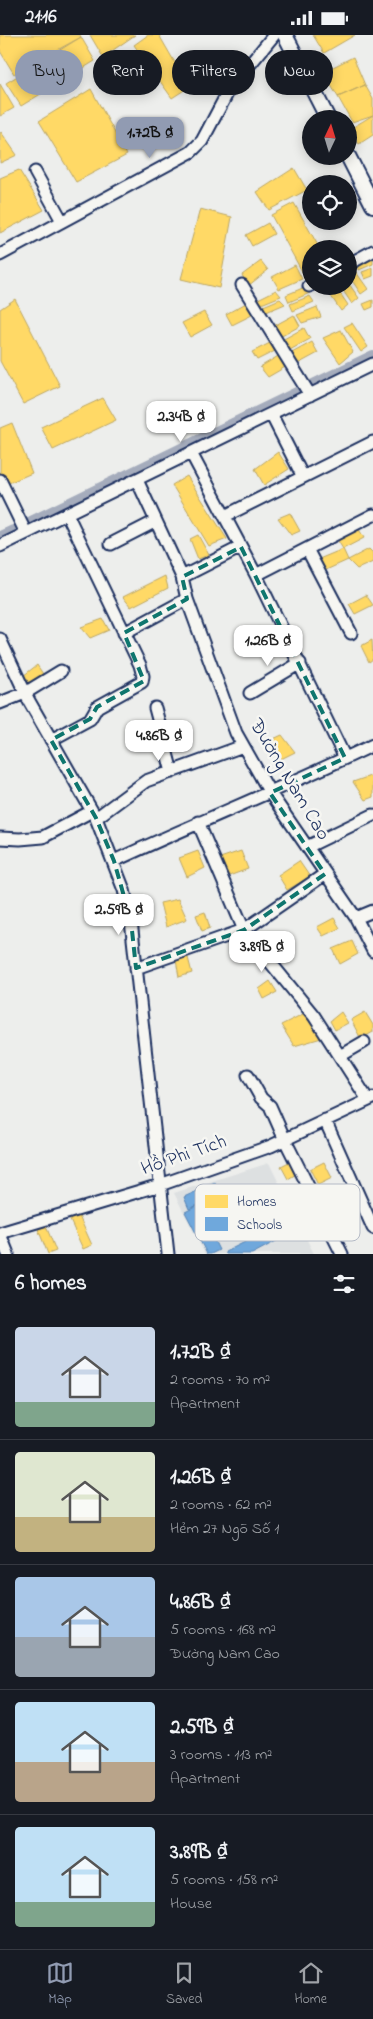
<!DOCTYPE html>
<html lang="en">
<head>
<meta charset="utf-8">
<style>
	body { margin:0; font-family:"Indie Flower",sans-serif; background:#242831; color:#f1f3f6; height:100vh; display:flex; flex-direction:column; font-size:19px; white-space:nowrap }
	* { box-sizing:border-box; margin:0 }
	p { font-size:16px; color:#9ea1a6 }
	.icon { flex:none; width:28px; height:28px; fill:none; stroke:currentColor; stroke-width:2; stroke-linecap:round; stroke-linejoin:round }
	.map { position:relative; height:1219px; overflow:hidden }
	.panel { display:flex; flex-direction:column; background:#171b24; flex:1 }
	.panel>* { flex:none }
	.banner { position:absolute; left:15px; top:15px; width:344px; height:45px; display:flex; gap:10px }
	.needle { width:32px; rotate:4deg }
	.tools { position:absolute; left:302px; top:75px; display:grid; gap:10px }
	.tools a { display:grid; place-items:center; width:55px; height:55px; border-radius:50%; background:#171b24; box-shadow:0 2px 12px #0003; font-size:25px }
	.price { position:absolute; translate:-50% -42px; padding:0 11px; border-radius:10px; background:#fff; color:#222; font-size:16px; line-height:32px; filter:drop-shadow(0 1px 2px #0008) }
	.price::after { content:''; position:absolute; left:50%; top:30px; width:15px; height:11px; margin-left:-8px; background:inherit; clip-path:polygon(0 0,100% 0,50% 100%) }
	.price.selected { background:#919bb2; color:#111 }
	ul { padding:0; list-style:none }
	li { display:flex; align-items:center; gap:15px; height:125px; padding:0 15px }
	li+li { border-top:1px solid #363941 }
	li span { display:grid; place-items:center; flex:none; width:140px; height:100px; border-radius:5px; color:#555 }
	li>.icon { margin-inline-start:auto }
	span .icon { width:60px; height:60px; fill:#fffc; stroke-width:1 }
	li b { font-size:21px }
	h2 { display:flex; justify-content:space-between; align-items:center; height:60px; padding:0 15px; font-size:21px }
	.chip { padding:0 18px; border-radius:22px; background:#171b24; box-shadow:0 2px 12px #0003; font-size:18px; line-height:45px }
	.chip.selected { background:#919bb2; color:#111 }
	.status { display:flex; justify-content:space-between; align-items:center; height:35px; padding:0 25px; background:#171b24; direction:ltr }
	.status svg { height:14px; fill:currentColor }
	.tabs { display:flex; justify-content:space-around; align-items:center; height:70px; border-top:1px solid #363941; background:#171b24; font-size:14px; color:#9ea1a6 }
	.tabs a { display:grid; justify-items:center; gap:2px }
	.tabs .selected { color:#919bb2 }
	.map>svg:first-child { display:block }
</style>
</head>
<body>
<div class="status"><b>21:16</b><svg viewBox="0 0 49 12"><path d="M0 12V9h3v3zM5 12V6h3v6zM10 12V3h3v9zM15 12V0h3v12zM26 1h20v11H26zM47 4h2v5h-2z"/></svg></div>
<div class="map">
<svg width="373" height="1219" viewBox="0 0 373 1219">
	<rect width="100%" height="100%" fill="#edeeec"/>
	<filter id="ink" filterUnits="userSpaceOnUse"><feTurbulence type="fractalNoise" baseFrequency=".02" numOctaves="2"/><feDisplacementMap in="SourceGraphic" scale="10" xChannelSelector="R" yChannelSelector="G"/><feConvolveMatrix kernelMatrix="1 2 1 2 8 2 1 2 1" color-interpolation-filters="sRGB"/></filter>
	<g filter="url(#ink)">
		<path fill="#dde0e1" d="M269,1128l45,91h-109l-31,-61z"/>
		<path fill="#ffd966" stroke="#bba664" d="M0,0h80l1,2 -67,37 -14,-23z
			M90,0h45l-32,22z
			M148,0h11l30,52 -17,11 -38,-53z
			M313,0h42l-31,18z
			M81,2l14,24 -74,45 -15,-23z
			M353,22l12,28 -27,12 -15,-25z
			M0,49l14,24 -14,8z
			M365,50l8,14v16l-21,7 -14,-25z
			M91,54l36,66 -51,27 -37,-61z
			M373,80v20l-14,9 -9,-15z
			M1,97l16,23 -17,8v-30z
			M294,133l13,22 -38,20 -12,-18z
			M19,135l25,40 -44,23v-55z
			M294,168l26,46h-9v25l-6,3 -34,-62z
			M200,174l32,8 -13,71 -38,-9z
			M268,188l6,11 -22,12 -6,-11z
			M373,222v7l-14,6 -3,-6z
			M261,226l7,9 -20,16 -6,-11z
			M295,230l7,14 -23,10 -7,-12z
			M351,230l17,24 -7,5 -12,-18v-10z
			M373,233v8l-8,3 -3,-7z
			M349,249l10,14 -7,6 -12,-18h9z
			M324,251h11l13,19 -7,6z
			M305,252l5,6 -21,9 -3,-7z
			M276,255l5,6 -22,9 -1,-6z
			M310,261l4,6 -21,9 -3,-7z
			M15,264l45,87 -37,18 -23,-43v-52z
			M280,264l5,5 -21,9 -3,-6z
			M373,265v7l-7,3 -3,-6z
			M248,267l6,12 -22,11 -6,-11z
			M317,272l4,10 -19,6 -5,-8z
			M204,277l8,13 -22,12 -8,-14z
			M294,280l6,11 -22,12 -6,-11z
			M352,288l16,24 -7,5 -17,-25z
			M304,293l6,11 -22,12 -6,-11z
			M341,295l12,22 -13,11 -17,-25z
			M272,307l5,8 -20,10 -5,-8z
			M312,307l6,11 -22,12 -6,-11z
			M280,320l7,11 -19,11 -8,-10z
			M103,363l13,22 -63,30 -12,-23z
			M12,388l20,50 -28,12 -4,-9v-48z
			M278,417l11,17 -25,16 -9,-16z
			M187,441l40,63 -18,7 -37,-61z
			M290,478l10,18 -9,4 -13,-17z
			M356,489l8,14 -21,11 -8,-13z
			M198,500l11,20 -11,4 -8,-20z
			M343,514l5,11 -22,10 -7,-11z
			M369,514l4,4v9l-16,7 -9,-9z
			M165,541l3,12 -37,19 -8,-10z
			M366,560l7,10 -18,9 -6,-10z
			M103,584l6,11 -19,8 -9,-11z
			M259,592l10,20 -14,6 -10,-19z
			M372,605l1,19 -4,3 -8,-16z
			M37,630l8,12 -17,10 -5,-11z
			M282,700l13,17 -14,7 -12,-18z
			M373,740v22l-8,3 -12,-18z
			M198,816l7,17 -18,9 -8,-19z
			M241,816l7,18 -19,7 -9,-18z
			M299,826l11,16 -23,13 -9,-15z
			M178,864l9,20 -21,8 -6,-24z
			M205,877l5,16 -8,3 -6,-16z
			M334,883l6,10 -17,8 -6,-9z
			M352,906l6,13 -18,10 -7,-15z
			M187,919l5,19 -13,4 -3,-17z
			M270,946l7,11 -13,7 -5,-10z
			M341,977l7,11 -13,7 -5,-9z
			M365,977l8,13v7l-12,7 -10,-19z
			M303,979l22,23 -31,9 -13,-21z
			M291,1126l7,12 -10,6 -7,-13z
			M324,1127l8,16 -14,7 -8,-16z
			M78,1179l14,31 -9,4 -14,-31z
			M46,1191l10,25 -8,3 -10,-25z"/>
		<path fill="#6fa8dc" stroke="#5684b6" d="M215,1148l5,12 -31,14 -5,-12z
			M197,1171l22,44 -8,4h-4l-22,-42z
			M289,1185l6,11 -43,23h-26l-1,-2z"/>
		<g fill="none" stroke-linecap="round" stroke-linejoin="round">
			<path stroke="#a5acbc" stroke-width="10" d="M31,486l342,-166
				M0,501l13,-6"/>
			<g stroke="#1b2f5e" stroke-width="15">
				<path id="minor" d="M35,137l27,49
					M0,220l191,-103 11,-11 27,-51 45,-55
					M349,229l24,-13
					M242,250l68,110
					M309,251l2,-1
					M271,379l32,63
					M191,418l65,122 89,183
					M0,445l26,53
					M137,445l45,97 5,22 49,134 34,60 86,125 17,33
					M225,481l148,-74
					M111,509l45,-23
					M0,511l373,-182
					M307,514l44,84
					M256,540l117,-60
					M182,542l59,-30
					M124,598l63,-34
					M0,604l29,62 67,117 28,72 7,31 37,333
					M250,658l50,-30
					M0,668l25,-10 36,-22
					M155,673l17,64
					M51,705l39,-21 7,-12 45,-25 1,-6 -3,-11 -73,-151
					M96,783l50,-37 97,-35
					M198,787l46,108 70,86 54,84
					M0,803l20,1 23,-2 49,-26
					M307,812l66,-32
					M114,826c86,-40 174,-75 259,-116
					M356,883l17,-7
					M136,933l108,-38 81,-56
					M340,1021l24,-14
					M248,1040l13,23 9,8 15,34 57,114
					M325,1085l48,108
					M0,1198l160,-48 111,-39 102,-48
					M0,1199l8,20"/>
			</g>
			<g stroke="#1b2f5e" stroke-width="18">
				<path id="major" d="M285,0l43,84
					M348,121l25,49"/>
			</g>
			<use href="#minor" stroke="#f6f6f2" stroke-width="11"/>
			<use href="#major" stroke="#f6f6f2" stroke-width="14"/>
		</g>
	</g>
	<path fill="none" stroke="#0f766e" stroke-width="4" stroke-dasharray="10 6" stroke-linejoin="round" d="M241,512l104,211 -75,35 55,81 -81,56 -108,38 -5,-47 -17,-60 -18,-43 -45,-78 39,-21 7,-12 47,-26 -20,-48 63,-34 -5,-22z"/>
	<g text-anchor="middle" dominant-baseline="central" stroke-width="5" stroke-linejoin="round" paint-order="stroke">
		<g font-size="20" fill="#1b2f5e" stroke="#f6f6f2">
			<text transform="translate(289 745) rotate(59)">Đường Nam Cao</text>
			<text transform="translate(184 1121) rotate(-19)">Hồ Phi Tích</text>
		</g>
	</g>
	<rect x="195" y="1149" width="165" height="57" rx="8" fill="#f6f6f2" stroke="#b4bac6" stroke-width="1"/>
	<rect x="205" y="1160" width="23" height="13" fill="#ffd966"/>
	<rect x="205" y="1182" width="23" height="14" fill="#6fa8dc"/>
	<g font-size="14" fill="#1b2f5e">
		<text x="237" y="1171">Homes</text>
		<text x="237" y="1194">Schools</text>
	</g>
</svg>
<div class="tools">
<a><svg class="needle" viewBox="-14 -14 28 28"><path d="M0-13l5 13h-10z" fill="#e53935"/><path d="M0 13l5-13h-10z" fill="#9ea1a6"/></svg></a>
<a><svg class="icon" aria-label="locate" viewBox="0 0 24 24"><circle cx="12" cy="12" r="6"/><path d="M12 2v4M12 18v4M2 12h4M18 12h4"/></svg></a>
<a><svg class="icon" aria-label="layers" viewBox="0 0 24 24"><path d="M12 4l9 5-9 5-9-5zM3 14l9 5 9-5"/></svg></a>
</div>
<b class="price selected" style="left:150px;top:124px">1.72B ₫</b>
<b class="price" style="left:181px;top:408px">2.34B ₫</b>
<b class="price" style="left:268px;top:632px">1.26B ₫</b>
<b class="price" style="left:159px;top:727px">4.86B ₫</b>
<b class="price" style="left:119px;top:901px">2.59B ₫</b>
<b class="price" style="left:262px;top:938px">3.89B ₫</b>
<div class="banner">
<a class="chip selected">Buy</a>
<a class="chip">Rent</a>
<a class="chip">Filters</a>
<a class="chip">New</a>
</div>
</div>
<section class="panel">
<h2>6 homes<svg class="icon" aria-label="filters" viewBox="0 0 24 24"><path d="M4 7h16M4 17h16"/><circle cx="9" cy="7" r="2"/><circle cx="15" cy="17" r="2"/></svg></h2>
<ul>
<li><span style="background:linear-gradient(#c9d6e8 75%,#7fa58c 0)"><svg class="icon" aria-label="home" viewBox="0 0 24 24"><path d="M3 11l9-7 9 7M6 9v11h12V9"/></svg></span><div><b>1.72B ₫</b><p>2 rooms · 70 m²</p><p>Apartment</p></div></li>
<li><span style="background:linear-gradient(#dfe7d0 65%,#c2b280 0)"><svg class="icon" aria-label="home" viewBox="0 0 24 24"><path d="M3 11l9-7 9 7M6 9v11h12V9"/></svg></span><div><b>1.26B ₫</b><p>2 rooms · 62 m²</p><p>Hẻm 27 Ngõ Số 1</p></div></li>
<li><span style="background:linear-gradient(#a9c7e8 60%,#9aa5b1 0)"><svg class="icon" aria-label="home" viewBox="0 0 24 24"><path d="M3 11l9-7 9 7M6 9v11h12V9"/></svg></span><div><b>4.86B ₫</b><p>5 rooms · 168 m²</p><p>Đường Nam Cao</p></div></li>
<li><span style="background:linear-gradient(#bfe0f5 60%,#b9a48a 0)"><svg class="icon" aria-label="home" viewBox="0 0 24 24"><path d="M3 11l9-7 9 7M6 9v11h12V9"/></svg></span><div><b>2.59B ₫</b><p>3 rooms · 113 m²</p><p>Apartment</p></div></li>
<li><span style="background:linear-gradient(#bfe0f5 75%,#7fa58c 0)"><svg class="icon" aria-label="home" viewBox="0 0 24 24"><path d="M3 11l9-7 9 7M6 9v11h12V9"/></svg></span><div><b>3.89B ₫</b><p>5 rooms · 158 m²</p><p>House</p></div></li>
</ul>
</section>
<nav class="tabs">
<a class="selected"><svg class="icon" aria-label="map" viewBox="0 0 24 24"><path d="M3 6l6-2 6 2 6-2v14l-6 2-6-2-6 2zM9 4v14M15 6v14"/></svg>Map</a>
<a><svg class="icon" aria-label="saved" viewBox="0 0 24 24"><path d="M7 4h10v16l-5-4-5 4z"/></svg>Saved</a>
<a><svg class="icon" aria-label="home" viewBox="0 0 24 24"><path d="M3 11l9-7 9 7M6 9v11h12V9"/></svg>Home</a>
</nav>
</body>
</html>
